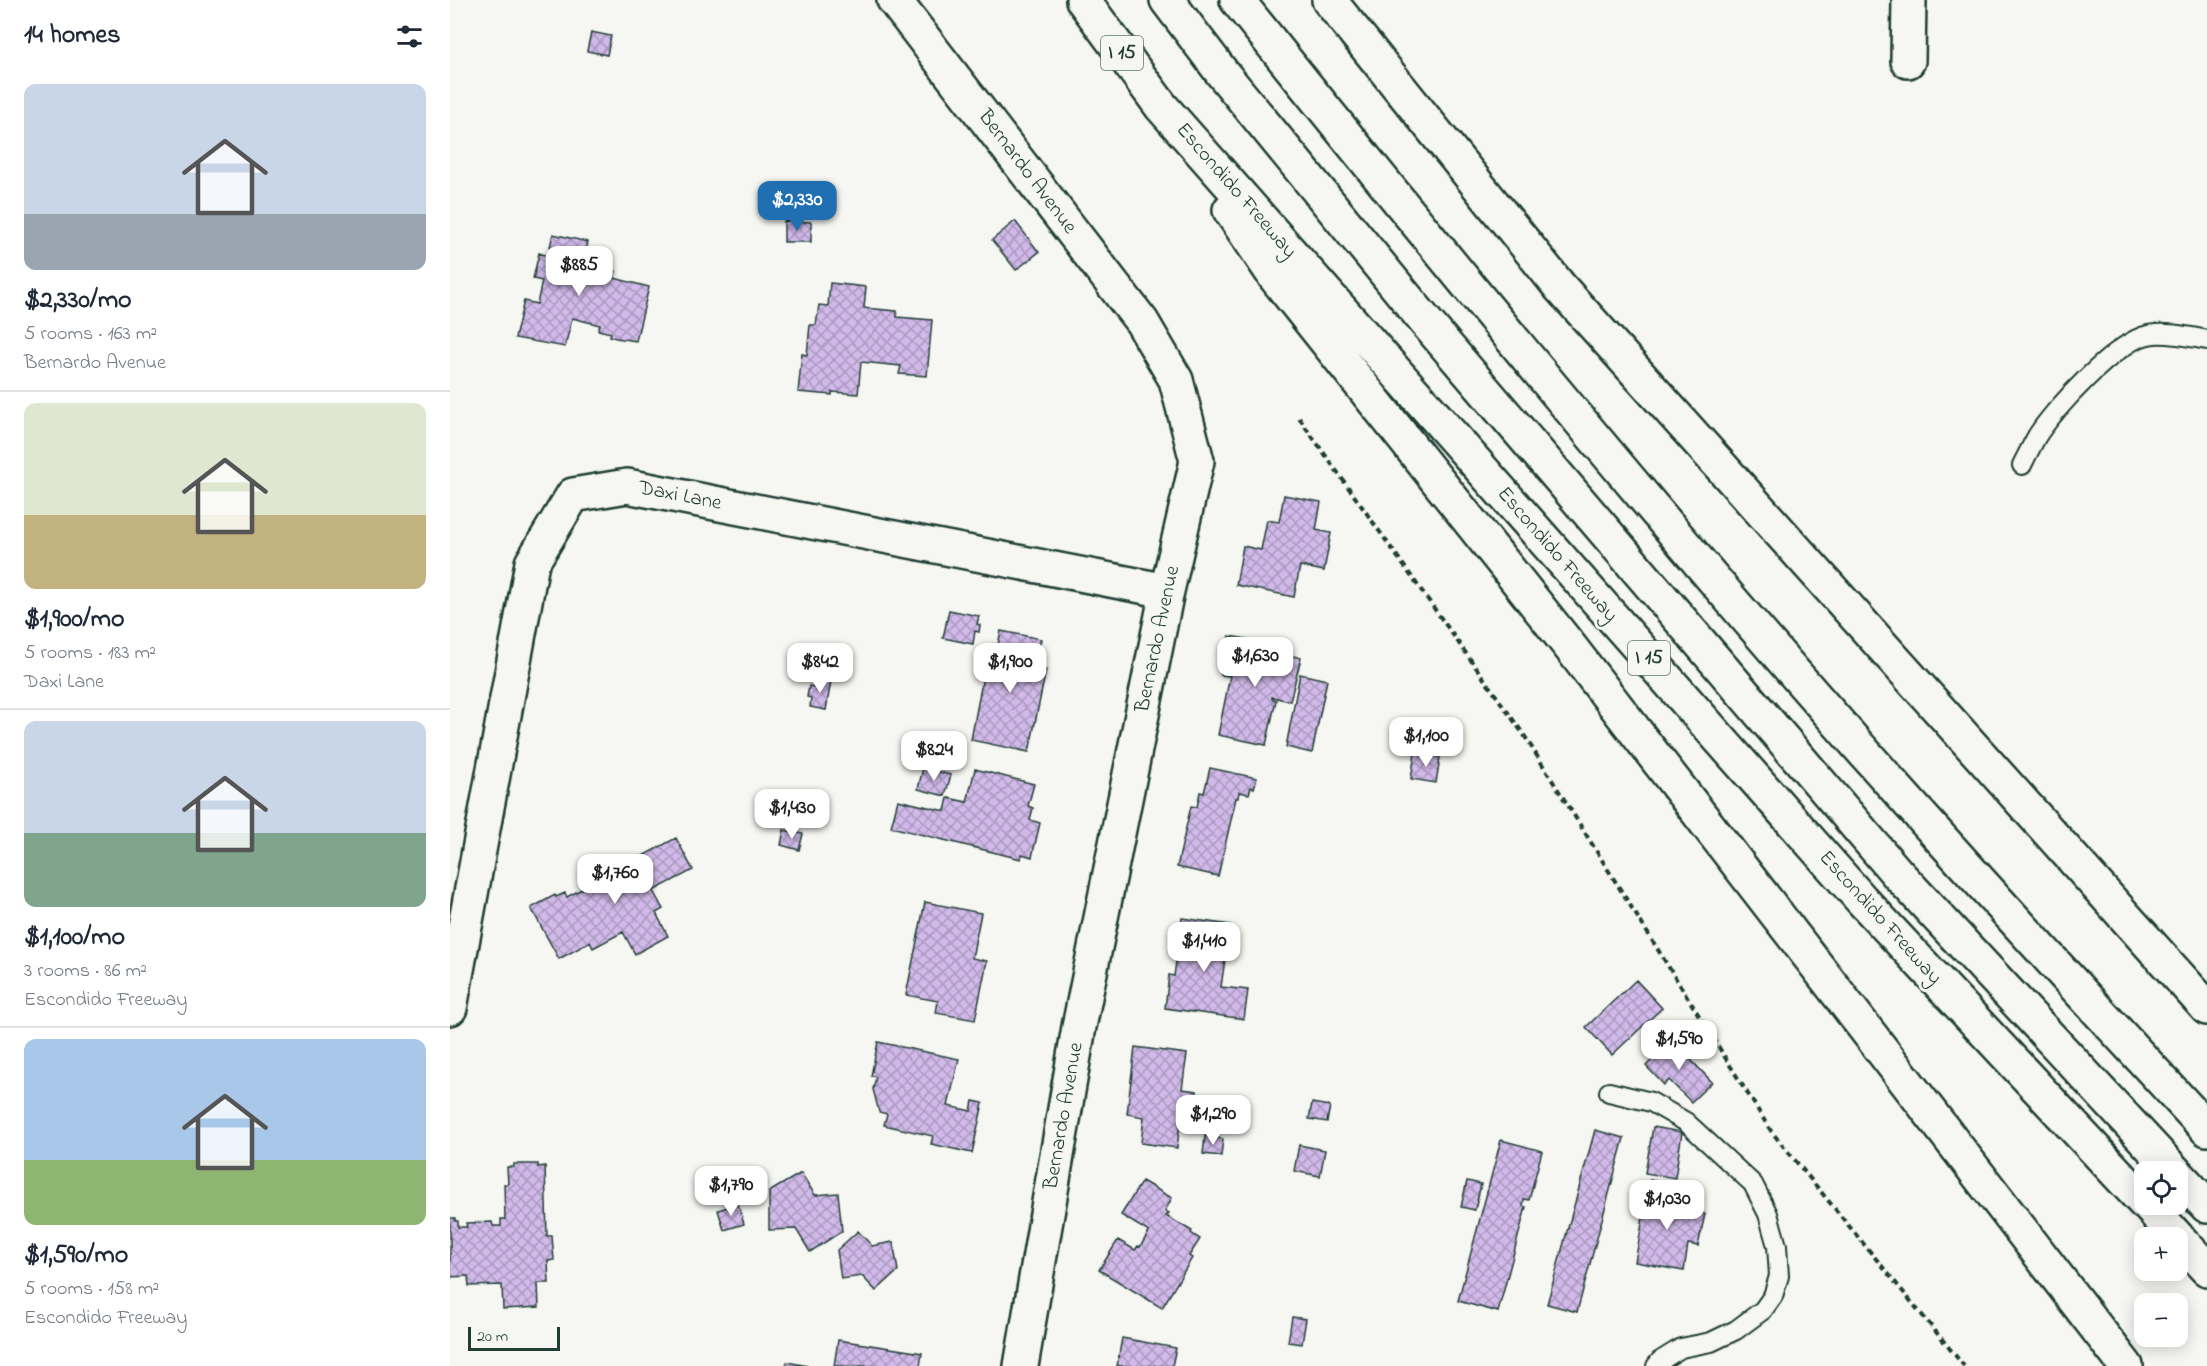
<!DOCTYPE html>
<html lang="en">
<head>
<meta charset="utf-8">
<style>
	body { margin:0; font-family:"Indie Flower",sans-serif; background:#f2f2f3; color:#1f2937; height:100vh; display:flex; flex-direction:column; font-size:22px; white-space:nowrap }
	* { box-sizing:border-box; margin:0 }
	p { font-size:20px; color:#747a83 }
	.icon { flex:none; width:33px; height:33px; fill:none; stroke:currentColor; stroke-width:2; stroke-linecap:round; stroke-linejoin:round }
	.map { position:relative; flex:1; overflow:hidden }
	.side { display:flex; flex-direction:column; background:#fff; width:450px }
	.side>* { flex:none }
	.tools { position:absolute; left:1684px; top:1161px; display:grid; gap:12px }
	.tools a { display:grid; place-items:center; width:54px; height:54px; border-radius:12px; background:#fff; box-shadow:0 3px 15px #0003; font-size:30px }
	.scale { position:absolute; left:18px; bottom:15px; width:92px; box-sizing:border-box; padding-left:6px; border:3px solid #1f3d34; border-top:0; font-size:16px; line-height:21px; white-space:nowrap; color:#1f3d34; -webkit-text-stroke:4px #f6f6f2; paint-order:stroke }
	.price { position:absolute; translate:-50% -51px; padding:0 14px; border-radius:12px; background:#fff; color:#222; font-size:20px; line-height:39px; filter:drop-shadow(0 2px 3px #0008) }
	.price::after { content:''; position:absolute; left:50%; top:36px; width:18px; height:14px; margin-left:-9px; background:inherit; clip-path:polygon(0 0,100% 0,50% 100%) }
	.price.active { background:#1f6fb2; color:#fff }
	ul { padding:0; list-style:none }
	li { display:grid; align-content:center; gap:12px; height:318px; padding:0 24px }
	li+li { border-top:2px solid #e0e1e3 }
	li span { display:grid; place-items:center; height:186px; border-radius:12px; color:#555 }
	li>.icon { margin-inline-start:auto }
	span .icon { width:108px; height:108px; fill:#fffc; stroke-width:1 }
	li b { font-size:26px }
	h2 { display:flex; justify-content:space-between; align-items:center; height:72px; padding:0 24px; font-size:26px }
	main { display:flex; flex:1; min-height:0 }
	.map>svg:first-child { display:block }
</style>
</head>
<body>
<main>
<section class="side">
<h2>14 homes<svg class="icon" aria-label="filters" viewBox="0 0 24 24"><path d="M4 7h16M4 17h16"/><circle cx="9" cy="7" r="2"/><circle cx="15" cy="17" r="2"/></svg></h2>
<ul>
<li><span style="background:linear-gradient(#c9d6e8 70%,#9aa5b1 0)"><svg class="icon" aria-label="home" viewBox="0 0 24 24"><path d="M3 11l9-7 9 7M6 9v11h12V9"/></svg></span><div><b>$2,330/mo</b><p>5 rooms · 163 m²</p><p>Bernardo Avenue</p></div></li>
<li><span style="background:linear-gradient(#dfe7d0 60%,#c2b280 0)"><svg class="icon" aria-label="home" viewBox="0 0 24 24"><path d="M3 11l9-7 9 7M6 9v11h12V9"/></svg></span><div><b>$1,900/mo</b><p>5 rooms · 183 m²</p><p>Daxi Lane</p></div></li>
<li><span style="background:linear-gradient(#c9d6e8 60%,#7fa58c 0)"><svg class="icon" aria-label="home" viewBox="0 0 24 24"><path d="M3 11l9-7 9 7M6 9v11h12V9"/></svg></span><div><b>$1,100/mo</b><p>3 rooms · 86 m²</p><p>Escondido Freeway</p></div></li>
<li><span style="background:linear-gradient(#a9c7e8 65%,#8fb573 0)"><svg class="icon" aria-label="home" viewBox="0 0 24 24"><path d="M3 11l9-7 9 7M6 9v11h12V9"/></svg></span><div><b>$1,590/mo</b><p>5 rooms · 158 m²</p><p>Escondido Freeway</p></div></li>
</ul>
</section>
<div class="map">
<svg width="1757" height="1366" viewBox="0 0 1757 1366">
	<defs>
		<pattern id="building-cross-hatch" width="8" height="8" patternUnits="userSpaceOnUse" patternTransform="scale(1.5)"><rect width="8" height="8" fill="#d1b9e9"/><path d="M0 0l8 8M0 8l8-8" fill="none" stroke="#a998be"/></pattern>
	</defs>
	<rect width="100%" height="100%" fill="#f6f6f2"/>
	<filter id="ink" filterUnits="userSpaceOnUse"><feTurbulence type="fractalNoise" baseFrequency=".0167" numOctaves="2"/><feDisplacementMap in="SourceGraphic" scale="12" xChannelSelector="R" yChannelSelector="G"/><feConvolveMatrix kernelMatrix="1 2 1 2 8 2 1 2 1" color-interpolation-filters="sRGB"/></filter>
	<g filter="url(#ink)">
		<path fill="url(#building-cross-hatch)" stroke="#1f3d34" stroke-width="1.5" d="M141,32l20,4 -4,19 -20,-4z
			M334,221l27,1v20h-27z
			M565,221l24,31 -23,18 -24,-30z
			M103,234l35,8 -5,21 33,8 -2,7 35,9 -13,54 -20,-3 -6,-2 1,-3 -13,-3 2,-5 -28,-7 -7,29 -50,-9 9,-37 13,3 5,-23 -9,-2 6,-26 9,3z
			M380,283l36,4 -2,21 33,3v6l35,3 -5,56 -28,-2 2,-8 -40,-4 -3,32 -26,-2v3l-34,-3 4,-38 5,1 3,-30h6l3,-20 9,1z
			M834,495l37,7 -5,28 15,3 -7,38 -24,-5 -6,31 -58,-12 7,-39 18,4 6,-30 12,2z
			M499,610l30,6 -2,8 3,1 -1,7 -4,-1 -2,13 -30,-6z
			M551,631l40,8 -7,28 12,3 -17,82 -58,-12 15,-79 8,2z
			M779,636l18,3 -1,3 40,8 -1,4 16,4 -11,43 -18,-4v2l4,1 -10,45 -48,-10 12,-59 -9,-1z
			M850,674l27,6 -15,73 -26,-6z
			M367,679l14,2 -5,29 -16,-3 1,-9 -4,-1 2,-11 6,1z
			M965,753l25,4 -4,26 -25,-4z
			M473,768l28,7 -6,21 -27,-7z
			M760,768l47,10 -3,10 -3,-1 -2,7 -10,-2 -1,6h-2l-18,78 -41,-9 14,-61 6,1 3,-15 4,1z
			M525,769l59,15 -6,22 5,2 -3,12 10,3 -8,34 -10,-3 -1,5 -130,-32 7,-27 47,11 3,-13 19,4z
			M334,830l19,4 -4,16 -18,-5z
			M226,838l17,32 -40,21 10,18 -7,4 12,23 -33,18 -12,-22 -30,16 -3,-6 -31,17 -28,-51 24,-13 1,2 9,-4 2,4z
			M475,902l56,11 -9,45 15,3 -12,59 -39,-7 2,-12 -32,-6z
			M732,918l48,7 -9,62 27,3 -4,29 -79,-11 4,-33 5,1z
			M1186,980l26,28 -50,47 -26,-28z
			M1222,1040l40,42 -21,20 -22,-22 -5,5 -18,-19z
			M428,1042l81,17 -11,47 23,5 2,-10 10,2 -11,50 -41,-9 2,-8 -49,-11 3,-11 -8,-2 -6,-23 3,-12 -5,-1z
			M685,1047l52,7 -5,35 15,2 -3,27 -13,-2 -4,32 -36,-5 3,-26 -17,-3z
			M862,1103l18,3 -3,16 -18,-3z
			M1203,1127l29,5 -7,46 -30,-5z
			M1145,1130l29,8 -47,174 -30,-8z
			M755,1136l18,3 -2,17 -18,-2z
			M1051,1140l41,11 -13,49 -5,-1 -1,7 3,1 -28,105 -40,-11z
			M849,1145l26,5 -5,26 -26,-5z
			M64,1164h24v3l7,-1 2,70h5l2,24 -6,1 1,22h-11l1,24 -36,2 -1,-24 -33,1 -1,-10 -18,1v-59h5v3h3v6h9l-1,-4 26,-1 1,4h8v-7h4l-1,-35h4l-1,-17h7z
			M351,1173l14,22 23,-2 4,38 -32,21 -14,-23 -27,1v-38z
			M1200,1180l21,5 -4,22 38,7 -7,32 -10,-2 -4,27 -49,-9z
			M692,1181l30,17 -7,13 4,2 -3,3 26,15 -1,2 9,6 -11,17 3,2 -30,50 -63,-38 19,-30 17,10 3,-4 2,1 9,-15 -28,-17z
			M1017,1181l14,3 -6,26 -14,-3z
			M288,1204l6,20 -20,6 -6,-20z
			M408,1231l14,15 21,-4 5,29 -22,20 -14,-15 -21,3 -4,-29z
			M842,1317l14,2 -4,25 -14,-2z
			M672,1338l54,10 -4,18h-55z
			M388,1340l84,13 -2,13h-86z
			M337,1362l21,4h-22z"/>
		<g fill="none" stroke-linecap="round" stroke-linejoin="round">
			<g stroke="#1f3d34" stroke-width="22">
				<path id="service" d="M1572,465c5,-10 10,-20 15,-29 17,-27 80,-95 111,-101 15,-4 43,2 59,5
					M1159,1092l42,10 35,20 67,62 15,30 9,32 2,30 -6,20 -10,14 -27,20 -25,12 -30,6 -21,13 -4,5"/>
			</g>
			<g stroke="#1f3d34" stroke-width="38">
				<path id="minor" d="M444,0l248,322 34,58 21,81 -30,130 -88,436 -58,339
					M1458,61l1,-61
					M0,1008l82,-445 41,-68 54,-9 540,105"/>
			</g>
			<g stroke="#1f3d34" stroke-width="38">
				<path id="motorway" d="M633,0l78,106 700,793 284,304
					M717,0l56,74 203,248 471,551 278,299
					M787,0c148,185 298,369 451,549 167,198 343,390 519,580
					M879,0l231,287 647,721
					M780,210l46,68 295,370 555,718
					M1728,1175l29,31
					M1697,1204l31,34
					M1728,1238l29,31"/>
			</g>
			<path stroke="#1f3d34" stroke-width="4" stroke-dasharray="6 4.5" stroke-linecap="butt" d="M849,418l225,317 247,396 193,235"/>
			<use href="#service" stroke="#f6f6f2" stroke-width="18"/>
			<use href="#minor" stroke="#f6f6f2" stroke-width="33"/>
			<use href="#motorway" stroke="#f6f6f2" stroke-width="33"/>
		</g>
	</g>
	<g text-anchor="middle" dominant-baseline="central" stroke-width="6" stroke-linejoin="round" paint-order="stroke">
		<g fill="#f6f6f2" stroke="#60746d" stroke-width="1.5">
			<rect x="651" y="36" width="42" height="34" rx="4.5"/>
			<rect x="1178" y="641" width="42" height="34" rx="4.5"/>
		</g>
		<g font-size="20" font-weight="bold" fill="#1f3d34">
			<text x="672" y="53">I 15</text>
			<text x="1199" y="658">I 15</text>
		</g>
		<g font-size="21" fill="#1f3d34" stroke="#f6f6f2">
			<text transform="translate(577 172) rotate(53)">Bernardo Avenue</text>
			<text transform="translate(786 191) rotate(49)">Escondido Freeway</text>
			<text transform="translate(230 496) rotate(11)">Daxi Lane</text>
			<text transform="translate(1107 555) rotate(49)">Escondido Freeway</text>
			<text transform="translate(708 639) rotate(-78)">Bernardo Avenue</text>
			<text transform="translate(1430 918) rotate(48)">Escondido Freeway</text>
			<text transform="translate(614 1116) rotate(-80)">Bernardo Avenue</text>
		</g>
	</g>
</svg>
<div class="tools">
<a><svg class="icon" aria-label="locate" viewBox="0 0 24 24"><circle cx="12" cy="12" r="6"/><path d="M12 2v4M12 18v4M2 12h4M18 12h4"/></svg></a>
<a>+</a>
<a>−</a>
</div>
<div class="scale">20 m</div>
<b class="price active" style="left:347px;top:232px">$2,330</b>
<b class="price" style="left:129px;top:297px">$885</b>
<b class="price" style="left:805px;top:688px">$1,630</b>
<b class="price" style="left:370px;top:694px">$842</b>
<b class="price" style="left:560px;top:694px">$1,900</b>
<b class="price" style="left:976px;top:768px">$1,100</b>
<b class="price" style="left:484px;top:782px">$824</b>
<b class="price" style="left:342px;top:840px">$1,430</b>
<b class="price" style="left:165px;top:905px">$1,760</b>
<b class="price" style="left:754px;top:973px">$1,410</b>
<b class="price" style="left:1229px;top:1071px">$1,590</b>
<b class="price" style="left:763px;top:1146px">$1,290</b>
<b class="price" style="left:281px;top:1217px">$1,790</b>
<b class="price" style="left:1217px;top:1231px">$1,030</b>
</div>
</main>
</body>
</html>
